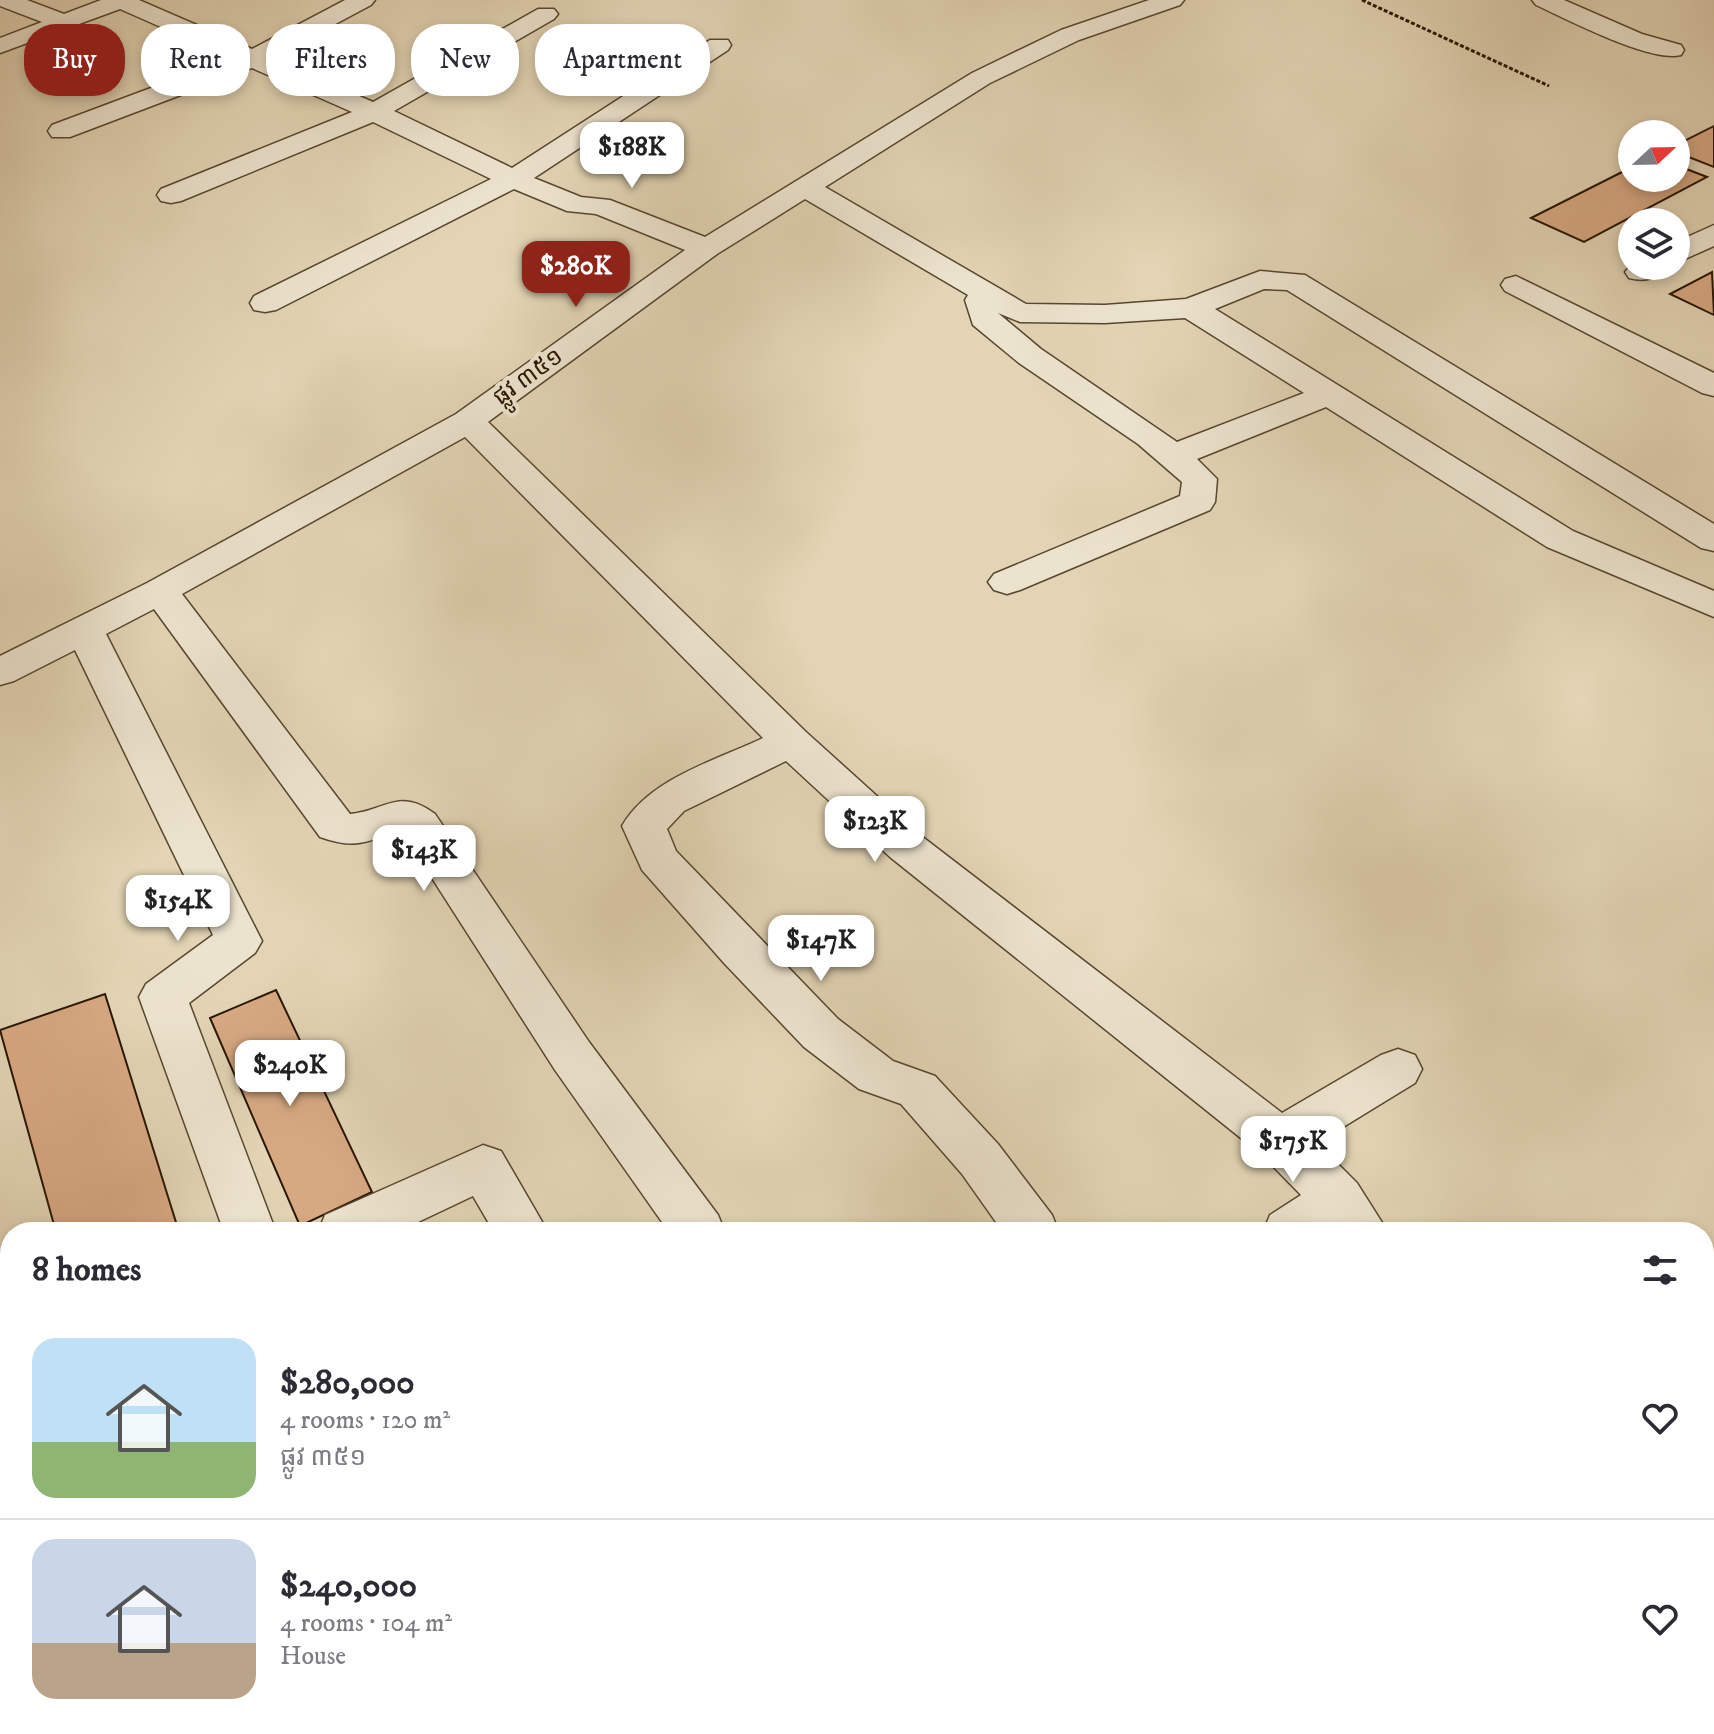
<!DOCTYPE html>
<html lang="en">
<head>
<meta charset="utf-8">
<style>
	body { margin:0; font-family:"IM FELL DW Pica","Noto Sans Khmer",serif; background:#f7f7f7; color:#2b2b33; height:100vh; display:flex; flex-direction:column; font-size:30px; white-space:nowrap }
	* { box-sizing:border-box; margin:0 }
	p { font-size:26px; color:#7c7c81 }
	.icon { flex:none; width:44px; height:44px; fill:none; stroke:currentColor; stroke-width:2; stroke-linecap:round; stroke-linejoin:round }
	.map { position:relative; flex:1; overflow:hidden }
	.sheet { position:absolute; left:0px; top:1222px; width:1714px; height:512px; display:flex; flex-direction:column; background:#fff; border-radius:32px 32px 0 0; box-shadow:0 4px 12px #0003 }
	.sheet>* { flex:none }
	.guide { position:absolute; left:24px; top:24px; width:800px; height:72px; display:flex; gap:16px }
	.needle { width:52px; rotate:68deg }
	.tools { position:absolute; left:1618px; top:120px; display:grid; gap:16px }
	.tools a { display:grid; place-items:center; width:72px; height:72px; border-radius:50%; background:#fff; box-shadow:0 4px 12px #0003; font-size:40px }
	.price { position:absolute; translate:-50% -68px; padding:0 18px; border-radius:16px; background:#fff; color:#222; font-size:26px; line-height:52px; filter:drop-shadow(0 2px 4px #0008) }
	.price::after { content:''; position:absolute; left:50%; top:48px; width:24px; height:18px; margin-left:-12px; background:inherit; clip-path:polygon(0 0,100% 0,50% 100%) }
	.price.on { background:#8f2418; color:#fff }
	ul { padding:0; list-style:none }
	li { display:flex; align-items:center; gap:24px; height:200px; padding:0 32px }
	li+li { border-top:2px solid #e1e1e2 }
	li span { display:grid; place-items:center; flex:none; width:224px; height:160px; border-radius:24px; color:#555 }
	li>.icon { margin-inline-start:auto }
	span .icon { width:96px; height:96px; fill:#fffc; stroke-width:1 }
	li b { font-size:34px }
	h2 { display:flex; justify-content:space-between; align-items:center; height:96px; padding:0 32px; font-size:34px }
	.pill { padding:0 28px; border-radius:32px; background:#fff; box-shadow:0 4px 12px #0003; font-size:28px; line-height:72px }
	.pill.on { background:#8f2418; color:#fff }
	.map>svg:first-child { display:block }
</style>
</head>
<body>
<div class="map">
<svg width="1714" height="1734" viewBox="0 0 1714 1734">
	<rect width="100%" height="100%" fill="#e2d4b4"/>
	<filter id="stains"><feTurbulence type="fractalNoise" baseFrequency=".0025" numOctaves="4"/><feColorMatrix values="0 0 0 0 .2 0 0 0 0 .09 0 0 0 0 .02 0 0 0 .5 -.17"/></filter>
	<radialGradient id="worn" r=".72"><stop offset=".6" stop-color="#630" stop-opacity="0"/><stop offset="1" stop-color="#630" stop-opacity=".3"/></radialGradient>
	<path fill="#afbd90" stroke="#6c6a4a" stroke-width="2" d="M1714,1491v243h-534l-8,-10h532v-224z"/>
	<path fill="#d7a983" stroke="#2a1703" stroke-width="2" d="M1714,126v41l-38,-15v-7z
		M1676,165l31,12 -123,65 -53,-24 101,-51v11h44z
		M1712,272l2,43 -44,-21z
		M276,990l96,202 -72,34 -90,-208z
		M105,994l74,238h-123l-56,-202z
		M179,1724h149l3,10h-149z
		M939,1724h174l7,10h-175z"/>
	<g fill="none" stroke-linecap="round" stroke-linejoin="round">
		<g stroke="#58462f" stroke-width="3">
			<path id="minor" d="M0,0h27l37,14 37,-14h38l113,49 93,-49h30l-4,5 -99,53 101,44 165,-93h16l4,5 -4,5 -160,92 118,57 198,-128h18l3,5 -3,5 -194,128 47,19 29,3 95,37 267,-164 89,-43 88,-30h35l-4,5 -101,35 -89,43 -165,104 201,117 79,1 81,-6 74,-28 45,4 409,249v27l-13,-3 -414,-258 -23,-1 -49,20 358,222 141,60v26l-167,-70 -221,-140 -129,52 20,20 -2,23 -5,8 -190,80 -13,4 -13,-4 -6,-8 6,-8 186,-78 2,-14 -44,-38 -119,-81 -46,-38 -8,-25 3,-5 -163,-96 -88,55 -229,168 318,310 114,103 362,278 99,-58 17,-6 17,6 7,14 -7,14 -98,60 40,40 31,49h-125l7,-17 31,-20 -39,-40 -372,-298 -104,-96 -102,50 -17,18 9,22 162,168 55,42 42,15 63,68 54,71 7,17h-56l-41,-58 -61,-70 -42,-15 -55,-42 -80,-84 -82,-93 -20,-44c28,-48 93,-65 141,-88l-298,-301 -283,157 168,220c35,-3 49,-27 85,0l154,228 129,173 7,17h-56l-114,-162 -150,-234 -7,-5c-33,12 -44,18 -78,6l-166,-228 -48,25 156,307 -7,12 -66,50 87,229h-52l-85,-235 7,-13 67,-49 -138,-285 -61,31 -14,4v-29l147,-73 309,-169 229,-164 -89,-36 -29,-3 -53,-22 -238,121 -11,2 -11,-2 -4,-7 4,-7 237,-117 -118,-57 -192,79 -10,2 -10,-2 -4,-6 4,-6 191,-77 -100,-44 -182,69h-18l-4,-6 4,-6 179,-67 -111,-49 -120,44v-15l42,-16 -42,-16zM998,313l22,9 85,1 80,-5 119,75 -127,49 -136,-93z
				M1532,0h32l78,34 39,11 3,5 -3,5c-31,8 -114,-36 -145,-50z
				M1714,225v21l-38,17v-21z
				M1632,264v2h35c-9,13 -23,16 -38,12l-4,-6z
				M1516,276l198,97v23l-12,-3 -197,-102 -4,-6 4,-6z
				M483,1145l18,6 47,81h-54l-21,-36 -76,36h-79l7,-17z
				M371,1724h64l4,10h-64z
				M774,1724h65l4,10h-65z"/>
		</g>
		<path stroke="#2a1703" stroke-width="3" stroke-dasharray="4 2" stroke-linecap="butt" d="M1362,0l187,86"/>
		<use href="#minor" fill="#ece3ce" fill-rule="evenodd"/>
	</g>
	<g text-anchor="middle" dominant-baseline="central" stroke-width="8" stroke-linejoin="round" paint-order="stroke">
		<g font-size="24" fill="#2a1703" stroke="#ece3ce">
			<text transform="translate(528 377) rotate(-36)">ផ្លូវ ៣៥១</text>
		</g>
	</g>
	<rect width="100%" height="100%" filter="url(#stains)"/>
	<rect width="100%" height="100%" fill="url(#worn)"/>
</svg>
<div class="tools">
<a><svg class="needle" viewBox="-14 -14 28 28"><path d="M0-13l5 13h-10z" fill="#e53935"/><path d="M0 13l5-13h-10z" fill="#7c7c81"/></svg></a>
<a><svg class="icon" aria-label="layers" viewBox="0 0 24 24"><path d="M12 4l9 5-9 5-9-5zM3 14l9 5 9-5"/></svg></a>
</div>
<b class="price" style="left:632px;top:190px">$188K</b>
<b class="price on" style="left:576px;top:309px">$280K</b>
<b class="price" style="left:875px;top:864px">$123K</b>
<b class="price" style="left:424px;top:893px">$143K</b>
<b class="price" style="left:178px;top:943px">$154K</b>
<b class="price" style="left:821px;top:983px">$147K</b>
<b class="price" style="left:290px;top:1108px">$240K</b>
<b class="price" style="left:1293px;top:1184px">$175K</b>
<div class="guide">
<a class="pill on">Buy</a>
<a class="pill">Rent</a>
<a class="pill">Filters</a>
<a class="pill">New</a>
<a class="pill">Apartment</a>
</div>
<section class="sheet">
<h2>8 homes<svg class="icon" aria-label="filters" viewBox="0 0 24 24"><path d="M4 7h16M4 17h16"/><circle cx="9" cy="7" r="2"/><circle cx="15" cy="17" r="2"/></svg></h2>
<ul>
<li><span style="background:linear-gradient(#bfe0f5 65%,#8fb573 0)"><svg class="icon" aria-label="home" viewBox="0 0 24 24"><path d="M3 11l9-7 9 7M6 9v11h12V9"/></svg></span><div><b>$280,000</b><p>4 rooms · 120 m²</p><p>ផ្លូវ ៣៥១</p></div><svg class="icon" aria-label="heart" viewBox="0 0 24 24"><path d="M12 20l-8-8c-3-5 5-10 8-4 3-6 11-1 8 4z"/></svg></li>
<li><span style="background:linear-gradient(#c9d6e8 65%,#b9a48a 0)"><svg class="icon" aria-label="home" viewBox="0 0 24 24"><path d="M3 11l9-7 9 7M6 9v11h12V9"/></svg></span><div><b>$240,000</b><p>4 rooms · 104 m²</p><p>House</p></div><svg class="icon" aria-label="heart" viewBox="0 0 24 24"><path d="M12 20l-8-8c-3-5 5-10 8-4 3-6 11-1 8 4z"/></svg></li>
</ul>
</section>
</div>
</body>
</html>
